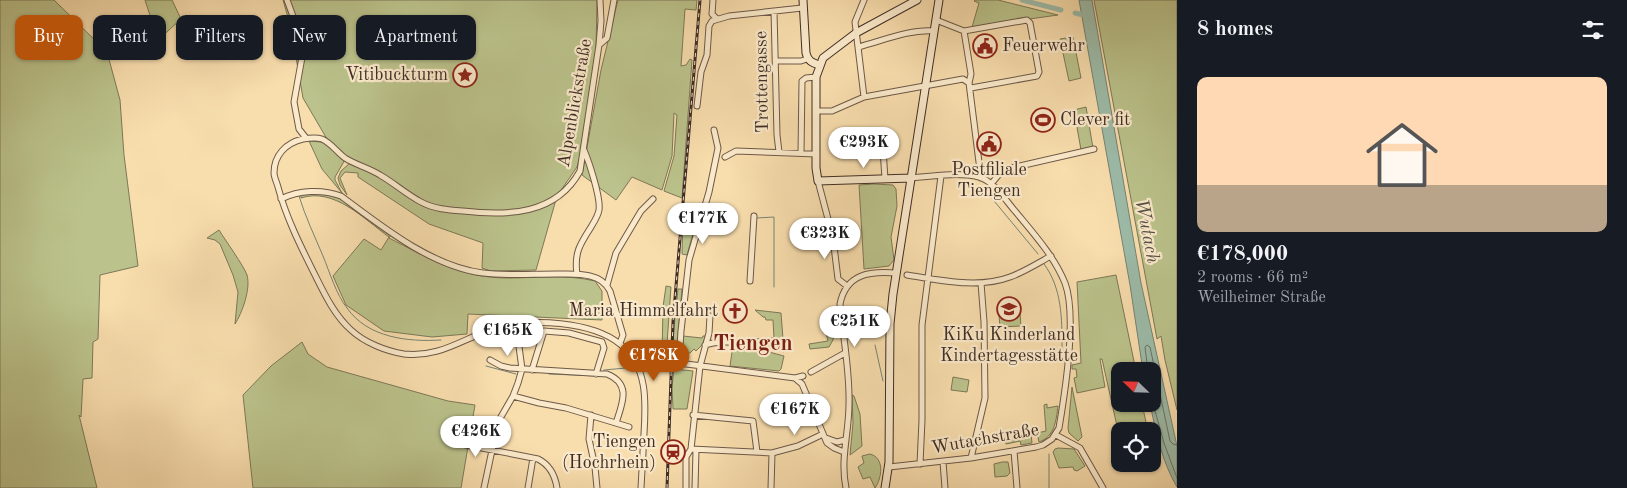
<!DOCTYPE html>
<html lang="en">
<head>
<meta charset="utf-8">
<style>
	body { margin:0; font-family:"Old Standard TT",serif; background:#20242c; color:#f1f3f6; height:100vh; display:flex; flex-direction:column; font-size:19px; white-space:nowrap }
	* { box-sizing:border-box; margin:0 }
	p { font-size:16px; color:#9ea1a6 }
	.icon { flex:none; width:28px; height:28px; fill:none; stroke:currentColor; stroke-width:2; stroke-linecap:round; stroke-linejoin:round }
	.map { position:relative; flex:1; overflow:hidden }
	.panel { display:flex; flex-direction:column; background:#171b24; width:450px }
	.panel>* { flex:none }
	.top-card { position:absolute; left:15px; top:15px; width:475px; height:45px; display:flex; gap:10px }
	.needle { width:32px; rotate:293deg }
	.fabs { position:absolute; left:1111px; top:362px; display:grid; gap:10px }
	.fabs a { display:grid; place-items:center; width:50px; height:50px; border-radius:10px; background:#171b24; box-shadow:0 1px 4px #0004; font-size:25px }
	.price { position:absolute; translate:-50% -42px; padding:0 11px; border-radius:18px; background:#fff; color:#222; font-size:16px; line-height:32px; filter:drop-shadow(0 1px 2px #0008) }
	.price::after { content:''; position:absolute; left:50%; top:30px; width:15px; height:11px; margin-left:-8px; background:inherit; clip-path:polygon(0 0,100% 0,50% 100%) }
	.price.active { background:#b45309; color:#fff }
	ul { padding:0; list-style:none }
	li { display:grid; align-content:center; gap:10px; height:265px; padding:0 20px }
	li+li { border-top:1px solid #363941 }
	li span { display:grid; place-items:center; height:155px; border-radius:10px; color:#555 }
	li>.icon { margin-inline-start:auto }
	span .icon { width:90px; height:90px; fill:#fffc; stroke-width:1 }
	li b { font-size:21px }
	h2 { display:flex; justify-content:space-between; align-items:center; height:60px; padding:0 20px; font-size:21px }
	.chip { padding:0 18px; border-radius:10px; background:#171b24; box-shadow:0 1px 4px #0004; font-size:18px; line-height:45px }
	.chip.active { background:#b45309; color:#fff }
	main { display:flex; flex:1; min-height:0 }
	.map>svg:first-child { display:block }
</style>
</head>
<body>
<main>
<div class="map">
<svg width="1177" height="488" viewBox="0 0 1177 488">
	<rect width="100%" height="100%" fill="#f8ddad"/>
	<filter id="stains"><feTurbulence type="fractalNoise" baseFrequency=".004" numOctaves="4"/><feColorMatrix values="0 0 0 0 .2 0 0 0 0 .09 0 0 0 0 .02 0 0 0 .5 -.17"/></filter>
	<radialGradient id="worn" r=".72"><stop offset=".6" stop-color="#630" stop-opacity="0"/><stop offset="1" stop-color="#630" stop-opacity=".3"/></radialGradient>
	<path fill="#bbc28b" stroke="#7d7858" d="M0,0h54l53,52 13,48 4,55 14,111 -38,9 -2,64 -5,3 -1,36 -9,1 -2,38 -2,-2 18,73h-97z
		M145,0h27l9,19 -23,21z
		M283,0h314l-1,50 -15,103 -4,14 -20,29 -21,74 -45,1 -9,-3 1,-25 -54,-19 -71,-47v-4l-13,-1 -5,6 7,17 -7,-10 -2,-7 3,-7 9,-8 -4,-5 -11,19v3l7,13 -20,-24 -13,-28 12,1 6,-3 -24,-41 -12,-70z
		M618,0h79l-1,10 -11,-1 -4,57 5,-1 4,-6 2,1 -10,138 -18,-7 10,-35 3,-41 -3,-2 -2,43 -10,34 -30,-13 -16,23 -34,-25 19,-105z
		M975,0h23l60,15 -86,12 7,-24 -5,-2z
		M1094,0h83v410l-12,-50 -4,-24 -4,3z
		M1073,37l8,41 -12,3 -9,-42z
		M1086,107l7,41 -12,2 -7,-40z
		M874,184l19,1 3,4 1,17 -6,31 3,23 -5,6 -25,3 -5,-84z
		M312,193l22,2 6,3 51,37 -2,3c39,20 73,40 118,40 30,0 59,-4 88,3l7,10v29l-134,-6 -1,20 -35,3 -48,-6 -38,-26 -13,-29 31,-37 17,11 8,-13c-25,-18 -55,-50 -88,-39v-3z
		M683,218l13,5 -9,32 -5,-1z
		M219,230c6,10 25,36 28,45 4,14 -5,38 -12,49l3,-32 -5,-17 -13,-31 -5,-4 -8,-2z
		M1116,275l20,96h-16v33h22l6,27h-28l-1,4 -17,-76h-2l5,28 -28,6 -3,-15 3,-1 -1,-8h-4v-4l9,-2 -4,-81z
		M666,286l5,1 -5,71 -2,-1v-3h-2l1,-47z
		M678,289h4l-6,69 -5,-1z
		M755,310l26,3 3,39 -27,-8 -3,-5 20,-1 -1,-18h-7l-1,-3h-2z
		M1020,313l1,13 -21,1 -1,-12z
		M824,328l10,3 -1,9 -4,7 -19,2 -1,-5 19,-3 -2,-8 -3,-1z
		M683,336l19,2 1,-2h3l-4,9 -6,6 -2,-2 -4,4 -9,3z
		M302,342l6,12 19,13 121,34 27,4 -14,83h-208l-10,-93 28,-29z
		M733,345l21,3 30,8 -3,13 -2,2 -49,-5z
		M674,369l19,2 -6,38h-14l-1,-22z
		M953,377l16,3 -2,12 -16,-2z
		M1072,387l10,50 -4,4 -9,-8 -1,-5z
		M852,395l2,1 6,18 2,32 -12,9 3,-32z
		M1047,404v4l11,-2c-2,15 -3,30 -19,36l-2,-9 9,-2 -2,-26z
		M1031,434l1,9 -11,2 -1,-4 -14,3 -1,-5z
		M1058,448l16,1 11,17 -8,5 -3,-1 -1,-3 -14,1 -6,-16 2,-3z
		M870,454c15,4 12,24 5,34l-5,-11 -7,2 -5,-12 6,-4 -2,-7z
		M1002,462h6l2,11 -3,3 -12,1 -1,-13z"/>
	<path fill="#9dbca9" stroke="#778375" d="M1079,0h13l49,283 36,163v41c-15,-25 -21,-55 -27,-83h2v-33h-9l-13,-86z"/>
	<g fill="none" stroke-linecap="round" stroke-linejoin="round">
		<path stroke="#6e7468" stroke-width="1" d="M1148,371l-3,-24 2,-2 3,2 20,94 3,3 4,1
			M1152,400l12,43 13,35"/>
		<path stroke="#778375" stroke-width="1" d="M299,196c6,20 16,41 24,60 7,17 13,38 24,52 21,30 61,34 94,32
			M990,196l48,58
			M757,218l17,-1v70
			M1044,264c18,24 18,55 18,83
			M875,345l8,36
			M486,366l30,8
			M604,370l22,-2
			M549,374l48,2
			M1049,454v34"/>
		<path stroke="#9dbca9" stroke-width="5" d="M1022,0l39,10
			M1075,13l12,3"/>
		<g stroke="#6d5948" stroke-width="7">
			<path id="street" d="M287,0l17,46 -10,56 5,27 7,9
				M600,0l1,21 -2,24 -19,126c-24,44 -72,45 -117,40 -14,-1 -29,-2 -42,-9 -15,-8 -27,-19 -41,-27 -11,-7 -24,-10 -35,-17 -8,-6 -14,-15 -23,-19 -6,-2 -13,-1 -19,0 -17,4 -29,16 -29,34 0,4 3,10 4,14 8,30 22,58 36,86 10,20 20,42 37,57 14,13 35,21 53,24 38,4 60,-17 93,-26 34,-10 94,-7 123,16 28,22 26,58 24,90 -1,18 -2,36 -3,54
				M713,0l-1,14 5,5
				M864,0l-9,22 9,75
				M774,11l3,124 2,17
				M936,20l28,11 63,-11 3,3 9,49 -2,4 -66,12
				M964,31l7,43 -2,9 12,95
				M599,45l8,-7 7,-38
				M858,47c24,-6 51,-18 76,-16
				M776,61h25l6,-2
				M697,106l4,-34 6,-17 2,-29 3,-5 17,-5 73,-8
				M816,111h16l32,-14 99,-18 6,4
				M882,134l3,45
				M801,153l1,-72 4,-3 10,-1
				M725,157l11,-6 80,3
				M818,181l15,57 5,41 9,7
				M991,184l11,-13 9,-3 83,-19
				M281,199c18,-9 41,-10 60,-3 40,30 91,71 142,77 24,3 49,1 73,1 11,0 23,-1 34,2 9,2 16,7 20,15l13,44 -3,8
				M577,274c-3,-21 3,-30 14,-47 3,-5 7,-11 8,-17 2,-12 -10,-48 -15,-60
				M907,275c33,5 71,14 103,2 14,-5 28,-14 41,-21
				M750,281l4,-65
				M607,285l9,-32 25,-42 12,-12
				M705,345c18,-6 33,-2 52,1
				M490,360l11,6 9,2 97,6c25,10 15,30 9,49
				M635,361l8,-1 28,2 124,16 7,6 25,59 7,5 10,4
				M679,363l2,-32 8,-71 20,-68 9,-44 -4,-18
				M639,368l17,-5
				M532,370l12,-39 25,2 33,9 2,6 -8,26
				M811,372l34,-19
				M795,378l8,-2
				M513,396l26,7 27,5 63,19
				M591,415l-2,24 6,28 2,21
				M693,415l60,6 4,31
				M1056,435l24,13 23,40
				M826,438l11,4 8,-2
				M466,445l72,14c12,6 17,16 19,29
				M691,449l81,4 26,-7 25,-12
				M1014,451l3,37
				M971,458l14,-60 -1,-76 -3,-39
				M943,462l2,26
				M920,464l2,-44v-95l19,-149
				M889,467l82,-9 65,-11 7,-2 9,-6 7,-11c6,-35 18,-113 6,-145 -11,-27 -31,-49 -50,-72 -9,-10 -21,-30 -36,-34 -21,-5 -47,-1 -68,1
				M484,488l14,-66 15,-26 5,-13 4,-14 -6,-45
				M528,488l5,-30
				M686,488v-31l5,-8 9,-83 9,-33 1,-17
				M695,488l1,-38
				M771,488l1,-35
				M846,488c-6,-29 3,-55 3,-84 1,-33 -6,-67 -9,-100 6,-30 29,-33 56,-31"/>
		</g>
		<g stroke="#3f2d26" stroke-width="9">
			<path id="secondary" d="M803,0l3,53c2,8 6,10 14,12
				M911,178l-93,3 -2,-13v-91l7,-19 33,-25 61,-33
				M885,488l4,-26 1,-138 3,-30 46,-294"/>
		</g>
		<use href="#street" stroke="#fae9ca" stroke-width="5"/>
		<use href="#secondary" stroke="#fae9ca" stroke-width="7"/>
		<g stroke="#3f2d26" stroke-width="3">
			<path id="rail" d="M667,488l6,-166 27,-322"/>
		</g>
		<use href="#rail" stroke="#fae9ca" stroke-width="1" stroke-dasharray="4" stroke-linecap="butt"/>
	</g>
	<defs>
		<g id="civic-ring" transform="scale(1.25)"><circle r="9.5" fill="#fae9ca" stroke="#8f2418" stroke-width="1.5"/><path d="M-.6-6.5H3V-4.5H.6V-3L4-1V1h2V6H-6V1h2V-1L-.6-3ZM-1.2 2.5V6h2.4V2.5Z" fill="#8f2418"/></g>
		<g id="sight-ring" transform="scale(1.25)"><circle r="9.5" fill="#fae9ca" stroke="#8f2418" stroke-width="1.5"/><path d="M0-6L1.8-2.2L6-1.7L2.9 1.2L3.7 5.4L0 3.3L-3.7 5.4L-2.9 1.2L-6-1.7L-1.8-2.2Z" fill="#8f2418"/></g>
		<g id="stadium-ring" transform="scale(1.25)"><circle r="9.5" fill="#fae9ca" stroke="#8f2418" stroke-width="1.5"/><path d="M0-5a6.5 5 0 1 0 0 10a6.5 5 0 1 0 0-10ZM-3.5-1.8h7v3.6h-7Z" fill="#8f2418"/></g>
		<g id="school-ring" transform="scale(1.25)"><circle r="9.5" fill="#fae9ca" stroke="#8f2418" stroke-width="1.5"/><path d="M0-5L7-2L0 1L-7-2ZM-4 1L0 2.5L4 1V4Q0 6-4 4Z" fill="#8f2418"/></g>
		<g id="church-ring" transform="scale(1.25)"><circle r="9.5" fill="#fae9ca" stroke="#8f2418" stroke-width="1.5"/><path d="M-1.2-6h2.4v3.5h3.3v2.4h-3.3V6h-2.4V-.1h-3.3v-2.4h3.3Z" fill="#8f2418"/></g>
		<g id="station-ring" transform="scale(1.25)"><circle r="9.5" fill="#fae9ca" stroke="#8f2418" stroke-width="1.5"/><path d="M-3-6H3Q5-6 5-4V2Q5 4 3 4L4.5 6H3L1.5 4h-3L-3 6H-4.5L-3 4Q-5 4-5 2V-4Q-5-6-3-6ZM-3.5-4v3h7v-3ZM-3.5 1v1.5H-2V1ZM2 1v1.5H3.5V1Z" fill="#8f2418"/></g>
	</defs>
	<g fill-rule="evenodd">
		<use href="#civic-ring" x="985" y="46"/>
		<use href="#sight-ring" x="465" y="75"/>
		<use href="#stadium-ring" x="1043" y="120"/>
		<use href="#civic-ring" x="989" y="144"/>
		<use href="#school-ring" x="1009" y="309"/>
		<use href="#church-ring" x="735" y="311"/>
		<use href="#station-ring" x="673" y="452"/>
	</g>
	<g text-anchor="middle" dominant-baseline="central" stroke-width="4.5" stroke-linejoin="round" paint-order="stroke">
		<g font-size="18" fill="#3f2d26" stroke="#fae9ca" text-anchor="end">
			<text x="1002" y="46" text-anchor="start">Feuerwehr</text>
			<text x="448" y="75">Vitibuckturm</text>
			<text x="1060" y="120" text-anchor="start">Clever fit</text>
			<text x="989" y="170" text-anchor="middle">Postfiliale<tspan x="989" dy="21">Tiengen</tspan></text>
			<text x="718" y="311">Maria Himmelfahrt</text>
			<text x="1009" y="335" text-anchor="middle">KiKu Kinderland<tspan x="1009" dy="21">Kindertagesstätte</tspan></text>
			<text x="656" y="442">Tiengen<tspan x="656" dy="21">(Hochrhein)</tspan></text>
		</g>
		<g font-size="18" fill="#3f2d26" stroke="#fae9ca">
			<text transform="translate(762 82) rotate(-91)">Trottengasse</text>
			<text transform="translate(575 103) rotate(-80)">Alpenblickstraße</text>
			<text transform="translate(985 439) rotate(-10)">Wutachstraße</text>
		</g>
		<g font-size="19" font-style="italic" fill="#565147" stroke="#fae9ca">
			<text transform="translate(1146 231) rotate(79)">Wutach</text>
		</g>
		<g font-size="22" font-weight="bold" fill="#7a1f14" stroke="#fae9ca">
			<text x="753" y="344">Tiengen</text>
		</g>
	</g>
	<rect width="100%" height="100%" filter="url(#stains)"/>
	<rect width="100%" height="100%" fill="url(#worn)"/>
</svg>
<div class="fabs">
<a><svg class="needle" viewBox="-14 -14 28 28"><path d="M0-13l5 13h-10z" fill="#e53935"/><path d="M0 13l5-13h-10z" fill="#9ea1a6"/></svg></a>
<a><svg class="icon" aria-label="locate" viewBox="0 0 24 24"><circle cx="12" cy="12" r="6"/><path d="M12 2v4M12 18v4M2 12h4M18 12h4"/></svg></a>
</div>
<b class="price" style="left:864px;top:169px">€293K</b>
<b class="price" style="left:703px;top:245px">€177K</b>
<b class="price" style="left:825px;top:260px">€323K</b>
<b class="price" style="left:855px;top:348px">€251K</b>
<b class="price" style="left:508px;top:357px">€165K</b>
<b class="price active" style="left:654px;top:382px">€178K</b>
<b class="price" style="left:795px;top:436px">€167K</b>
<b class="price" style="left:476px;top:458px">€426K</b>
<div class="top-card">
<a class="chip active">Buy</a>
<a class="chip">Rent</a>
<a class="chip">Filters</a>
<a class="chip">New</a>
<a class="chip">Apartment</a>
</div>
</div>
<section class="panel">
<h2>8 homes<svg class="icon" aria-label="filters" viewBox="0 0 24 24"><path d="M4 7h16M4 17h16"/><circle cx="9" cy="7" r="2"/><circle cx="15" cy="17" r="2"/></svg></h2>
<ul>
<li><span style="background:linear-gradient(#ffd9b3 70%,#b9a48a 0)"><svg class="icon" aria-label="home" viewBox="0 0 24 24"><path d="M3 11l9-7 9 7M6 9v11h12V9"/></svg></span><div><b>€178,000</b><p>2 rooms · 66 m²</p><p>Weilheimer Straße</p></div></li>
</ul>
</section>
</main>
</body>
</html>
